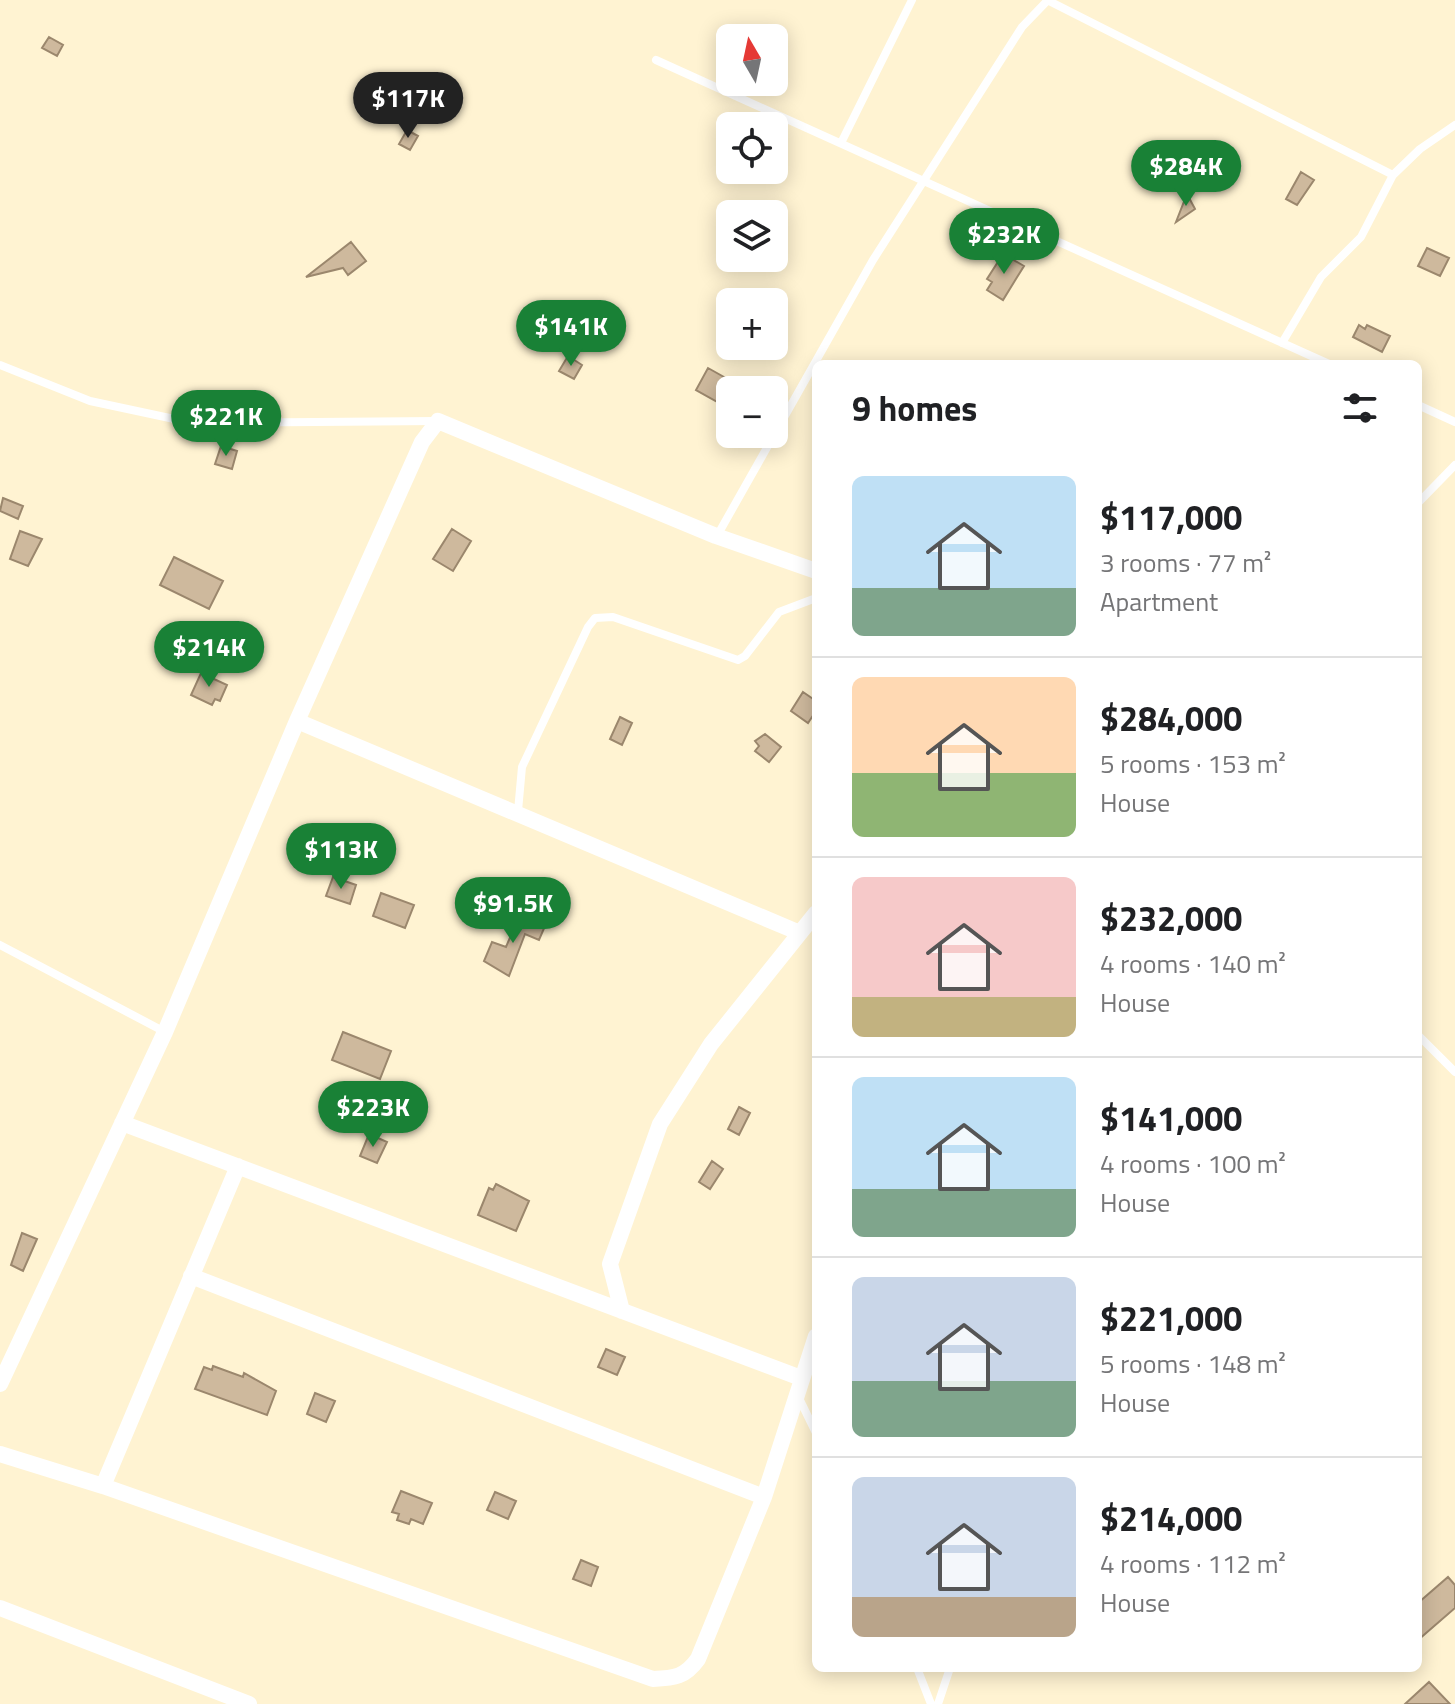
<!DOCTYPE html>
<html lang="en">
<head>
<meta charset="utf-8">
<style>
	body { margin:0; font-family:"Titillium Web",sans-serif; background:#f6f6f6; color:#202124; height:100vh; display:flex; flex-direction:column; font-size:30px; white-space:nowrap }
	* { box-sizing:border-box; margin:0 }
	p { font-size:26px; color:#757577 }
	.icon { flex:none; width:44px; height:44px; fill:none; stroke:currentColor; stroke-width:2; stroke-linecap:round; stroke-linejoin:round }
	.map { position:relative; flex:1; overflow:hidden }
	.sheet { position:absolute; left:812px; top:360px; width:610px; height:1312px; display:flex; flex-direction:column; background:#fff; border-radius:12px; box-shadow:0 4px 20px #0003 }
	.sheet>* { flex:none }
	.needle { width:52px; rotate:351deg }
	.tools { position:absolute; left:716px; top:24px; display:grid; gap:16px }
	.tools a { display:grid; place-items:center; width:72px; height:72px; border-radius:12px; background:#fff; box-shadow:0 4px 20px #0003; font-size:40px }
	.price { position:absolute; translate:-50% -68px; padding:0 18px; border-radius:28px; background:#198136; color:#fff; font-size:26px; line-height:52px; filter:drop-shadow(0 2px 4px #0008) }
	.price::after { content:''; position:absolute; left:50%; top:48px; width:24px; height:18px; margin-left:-12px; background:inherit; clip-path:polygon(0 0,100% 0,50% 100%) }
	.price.selected { background:#222; color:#fff }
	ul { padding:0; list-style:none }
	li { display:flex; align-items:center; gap:24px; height:200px; padding:0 40px }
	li+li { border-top:2px solid #e0e0e0 }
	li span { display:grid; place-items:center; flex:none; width:224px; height:160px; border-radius:12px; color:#555 }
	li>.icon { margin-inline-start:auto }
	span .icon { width:96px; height:96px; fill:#fffc; stroke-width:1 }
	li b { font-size:34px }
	h2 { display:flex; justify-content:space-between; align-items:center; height:96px; padding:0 40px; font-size:34px }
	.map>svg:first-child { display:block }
</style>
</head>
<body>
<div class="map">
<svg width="1455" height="1704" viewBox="0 0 1455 1704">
	<rect width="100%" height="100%" fill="#fff3d2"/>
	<path fill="#ceb99d" stroke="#9b876d" stroke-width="2" d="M49,37l14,8 -6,11 -15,-8z
		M407,130l11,6 -8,14 -11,-6z
		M1301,172l13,8 -17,25 -11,-6z
		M1187,194l8,15 -19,13z
		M351,242l15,19 -18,14 -5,-7 -37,9z
		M1427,248l22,10 -9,18 -22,-10z
		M1003,254l21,12 -21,34 -16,-10 5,-8 -5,-3z
		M1359,325l6,4 2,-4 23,11 -8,16 -29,-15z
		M568,356l14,9 -8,14 -15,-8z
		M708,368l39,22h-17v19l-34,-19z
		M221,446l16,5 -5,18 -17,-5z
		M3,498l20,8 -5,13 -18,-8z
		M452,529l19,12 -18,30 -20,-12z
		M20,531l22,8 -14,27 -18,-7z
		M174,557l49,24 -14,28 -49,-24z
		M201,673l26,12 -7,16 -5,-2 -3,6 -21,-10z
		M803,692l13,9v10l-8,12 -17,-12z
		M620,717l12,6 -10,22 -12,-6z
		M765,734l16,13 -12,15 -14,-11 4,-5 -4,-5z
		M333,877l23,8 -6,19 -24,-8z
		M381,893l33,12 -9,23 -32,-12z
		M519,916l26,10 -6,14 -14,-6 -16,42 -25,-15 8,-19 14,5z
		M343,1032l48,19 -11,28 -48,-19z
		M739,1107l11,6 -11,22 -11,-6z
		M369,1134l18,8 -10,21 -17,-7z
		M712,1161l11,8 -13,20 -11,-7z
		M496,1184l33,17 -13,30 -38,-16 11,-27 4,2z
		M22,1233l15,6 -14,32 -12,-6z
		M606,1349l19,8 -8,18 -19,-8z
		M213,1366l30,11 1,-4 32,18 -9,24 -72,-26 9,-22 8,3z
		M315,1393l20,8 -9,21 -19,-8z
		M401,1491l31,12 -9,21 -12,-5 -2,5 -12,-4 2,-6 -7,-2z
		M495,1492l21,9 -8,18 -21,-9z
		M581,1560l17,7 -7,19 -18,-7z
		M1448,1577l7,8v23l-37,32v-37z
		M1429,1682l21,22h-45z"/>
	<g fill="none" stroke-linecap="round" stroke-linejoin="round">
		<path stroke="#fff" stroke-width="8" d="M1047,0l346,175
			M656,60l673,304
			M841,143l71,-143
			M1282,343l39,-66 40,-40 32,-62 27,-26 35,-24
			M0,365l90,36 103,22 245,-2
			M1418,405l37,17
			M1418,503l37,-38
			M717,536l156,-276 149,-233 26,-27
			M518,811l4,-44 66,-140 7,-9 18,-1 125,43 7,-4 34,-44 37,-14
			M0,945l165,87
			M1418,1035l37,37
			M798,1396l18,37
			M917,1668l14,36
			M938,1704l12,-36"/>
		<path stroke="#fff" stroke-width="16" d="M297,721l503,212
			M122,1123l679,255
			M191,1276l573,221
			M622,1311l-12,-47 50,-140 51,-80 105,-131
			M0,1384l165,-352 132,-311 125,-279 16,-21 278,115 100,35
			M0,1454l103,32 550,193c22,-1 32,-2 45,-20l66,-162 52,-161
			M103,1486l135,-320
			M0,1608l249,96"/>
	</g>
</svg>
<div class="tools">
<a><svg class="needle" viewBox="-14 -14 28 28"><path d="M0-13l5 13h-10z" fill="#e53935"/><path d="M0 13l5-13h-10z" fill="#757577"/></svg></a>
<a><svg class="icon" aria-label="locate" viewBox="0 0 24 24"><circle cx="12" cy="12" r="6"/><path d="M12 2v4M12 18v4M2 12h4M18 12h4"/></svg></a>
<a><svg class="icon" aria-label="layers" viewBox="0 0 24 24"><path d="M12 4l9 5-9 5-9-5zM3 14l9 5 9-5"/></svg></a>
<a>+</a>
<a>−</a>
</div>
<b class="price selected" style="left:408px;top:140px">$117K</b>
<b class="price" style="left:1186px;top:208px">$284K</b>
<b class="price" style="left:1004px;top:276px">$232K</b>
<b class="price" style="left:571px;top:368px">$141K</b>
<b class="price" style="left:226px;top:458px">$221K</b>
<b class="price" style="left:209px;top:689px">$214K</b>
<b class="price" style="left:341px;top:891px">$113K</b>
<b class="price" style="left:513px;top:945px">$91.5K</b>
<b class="price" style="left:373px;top:1149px">$223K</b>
<section class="sheet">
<h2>9 homes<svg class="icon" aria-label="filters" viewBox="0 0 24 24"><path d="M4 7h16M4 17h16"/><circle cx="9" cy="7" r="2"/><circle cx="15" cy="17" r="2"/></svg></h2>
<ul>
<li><span style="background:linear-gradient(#bfe0f5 70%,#7fa58c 0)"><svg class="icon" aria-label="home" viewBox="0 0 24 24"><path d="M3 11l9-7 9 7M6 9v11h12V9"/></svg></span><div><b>$117,000</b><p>3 rooms · 77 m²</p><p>Apartment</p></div></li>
<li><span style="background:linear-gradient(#ffd9b3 60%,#8fb573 0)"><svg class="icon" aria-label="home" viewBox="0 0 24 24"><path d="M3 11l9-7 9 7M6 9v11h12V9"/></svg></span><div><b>$284,000</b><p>5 rooms · 153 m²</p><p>House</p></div></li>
<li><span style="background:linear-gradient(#f6c9c9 75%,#c2b280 0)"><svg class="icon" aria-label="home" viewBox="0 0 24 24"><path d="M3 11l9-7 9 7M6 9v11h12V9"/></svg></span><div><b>$232,000</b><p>4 rooms · 140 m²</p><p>House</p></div></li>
<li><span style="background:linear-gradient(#bfe0f5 70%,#7fa58c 0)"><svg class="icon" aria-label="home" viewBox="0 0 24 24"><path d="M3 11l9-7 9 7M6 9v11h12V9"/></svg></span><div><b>$141,000</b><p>4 rooms · 100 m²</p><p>House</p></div></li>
<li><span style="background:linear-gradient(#c9d6e8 65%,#7fa58c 0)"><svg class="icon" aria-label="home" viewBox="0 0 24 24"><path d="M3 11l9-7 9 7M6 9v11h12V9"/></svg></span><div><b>$221,000</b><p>5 rooms · 148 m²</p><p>House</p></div></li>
<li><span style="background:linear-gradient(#c9d6e8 75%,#b9a48a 0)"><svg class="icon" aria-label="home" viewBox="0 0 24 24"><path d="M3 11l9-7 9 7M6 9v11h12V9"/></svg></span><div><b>$214,000</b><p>4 rooms · 112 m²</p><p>House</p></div></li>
</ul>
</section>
</div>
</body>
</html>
